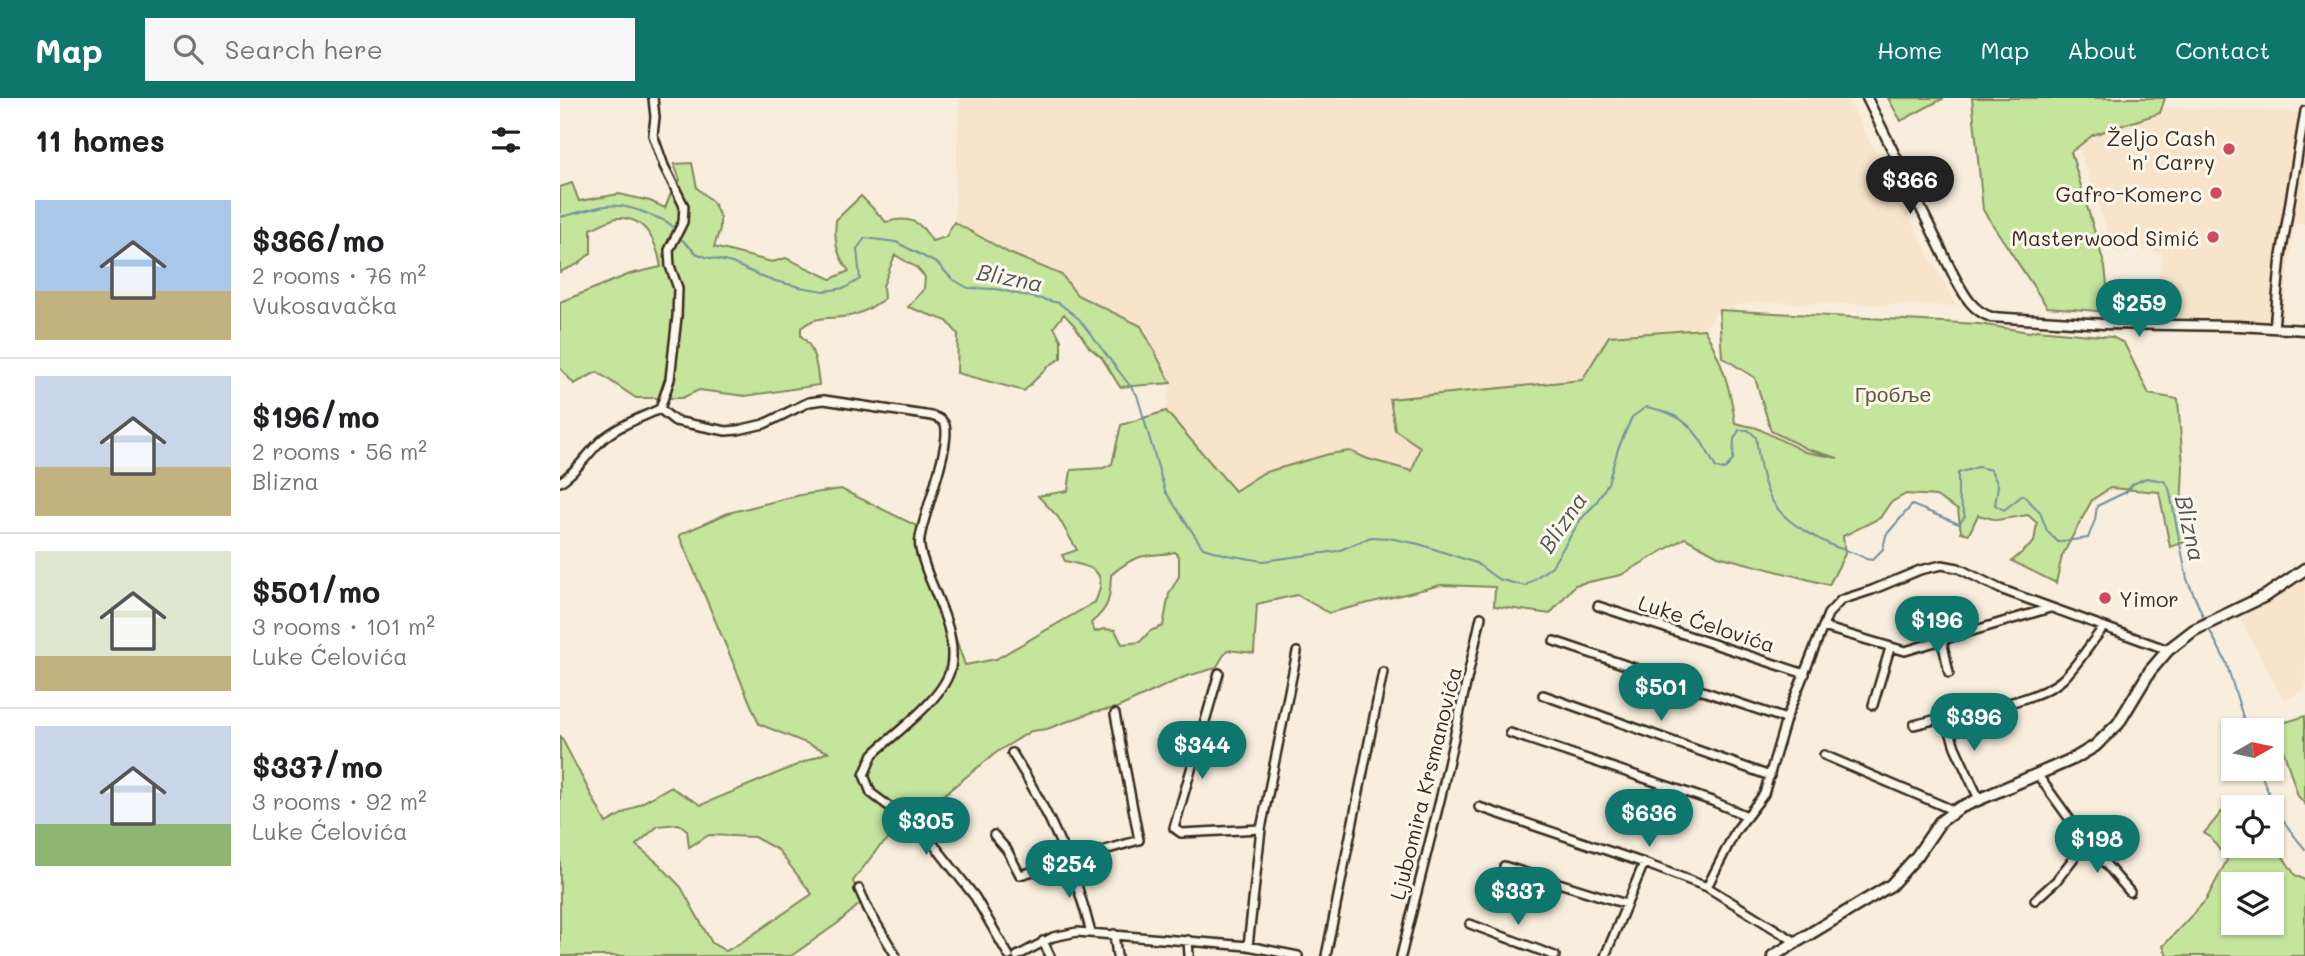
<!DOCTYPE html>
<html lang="en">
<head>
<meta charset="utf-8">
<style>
	body { margin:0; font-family:Mali,sans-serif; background:#f6f6f6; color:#202124; height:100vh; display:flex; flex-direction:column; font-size:26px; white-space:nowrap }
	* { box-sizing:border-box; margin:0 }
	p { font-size:23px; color:#757577 }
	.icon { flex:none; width:38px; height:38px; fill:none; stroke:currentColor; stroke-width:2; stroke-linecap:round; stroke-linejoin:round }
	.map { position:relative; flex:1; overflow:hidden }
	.details { display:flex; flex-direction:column; background:#fff; width:560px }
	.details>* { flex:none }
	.needle { width:46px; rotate:81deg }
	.fabs { position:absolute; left:1661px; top:620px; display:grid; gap:14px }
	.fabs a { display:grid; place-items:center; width:63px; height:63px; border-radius:0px; background:#fff; box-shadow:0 2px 5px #0004; font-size:35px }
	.price { position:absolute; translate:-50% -60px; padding:0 16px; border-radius:24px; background:#0f766e; color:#fff; font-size:23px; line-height:46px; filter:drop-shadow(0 2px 4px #0008) }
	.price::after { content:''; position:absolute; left:50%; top:42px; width:21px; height:16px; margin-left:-10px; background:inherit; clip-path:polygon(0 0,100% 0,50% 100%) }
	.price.on { background:#222; color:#fff }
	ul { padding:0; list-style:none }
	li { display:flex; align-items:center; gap:21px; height:175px; padding:0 35px }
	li+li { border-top:2px solid #e0e0e0 }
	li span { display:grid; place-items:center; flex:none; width:196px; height:140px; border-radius:0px; color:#555 }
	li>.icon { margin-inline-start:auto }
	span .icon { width:84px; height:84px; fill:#fffc; stroke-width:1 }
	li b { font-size:30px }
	h2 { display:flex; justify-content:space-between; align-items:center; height:84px; padding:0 35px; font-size:30px }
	header { display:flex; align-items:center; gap:42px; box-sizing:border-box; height:98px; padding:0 35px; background:#0f766e; color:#fff }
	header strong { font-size:33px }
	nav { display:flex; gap:38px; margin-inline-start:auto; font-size:24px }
	.search { width:490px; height:63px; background:#f6f6f6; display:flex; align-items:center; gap:18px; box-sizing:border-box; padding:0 24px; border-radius:0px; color:#757577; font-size:26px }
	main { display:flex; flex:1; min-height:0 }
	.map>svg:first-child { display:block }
</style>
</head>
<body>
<header>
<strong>Map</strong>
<div class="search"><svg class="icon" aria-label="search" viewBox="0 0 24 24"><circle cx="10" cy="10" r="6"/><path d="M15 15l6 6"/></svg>Search here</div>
<nav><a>Home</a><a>Map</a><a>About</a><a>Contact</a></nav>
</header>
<main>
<section class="details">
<h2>11 homes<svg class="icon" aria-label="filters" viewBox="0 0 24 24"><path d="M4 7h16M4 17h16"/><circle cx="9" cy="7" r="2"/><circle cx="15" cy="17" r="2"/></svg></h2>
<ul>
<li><span style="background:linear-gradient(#a9c7e8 65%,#c2b280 0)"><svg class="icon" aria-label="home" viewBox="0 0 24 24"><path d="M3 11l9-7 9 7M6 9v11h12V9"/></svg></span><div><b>$366/mo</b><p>2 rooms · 76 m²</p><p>Vukosavačka</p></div></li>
<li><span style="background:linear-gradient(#c9d6e8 65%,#c2b280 0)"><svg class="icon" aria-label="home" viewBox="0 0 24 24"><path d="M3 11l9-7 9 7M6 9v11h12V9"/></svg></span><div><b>$196/mo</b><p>2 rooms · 56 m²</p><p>Blizna</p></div></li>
<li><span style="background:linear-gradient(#dfe7d0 75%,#c2b280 0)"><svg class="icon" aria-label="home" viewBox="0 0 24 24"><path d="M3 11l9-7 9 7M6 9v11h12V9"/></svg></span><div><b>$501/mo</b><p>3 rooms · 101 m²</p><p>Luke Ćelovića</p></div></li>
<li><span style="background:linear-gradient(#c9d6e8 70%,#8fb573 0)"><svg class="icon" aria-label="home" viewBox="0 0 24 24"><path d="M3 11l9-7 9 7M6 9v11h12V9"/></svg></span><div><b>$337/mo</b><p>3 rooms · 92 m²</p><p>Luke Ćelovića</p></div></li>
</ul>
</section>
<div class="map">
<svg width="1745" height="858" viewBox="0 0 1745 858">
	<rect width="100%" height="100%" fill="#f9eedd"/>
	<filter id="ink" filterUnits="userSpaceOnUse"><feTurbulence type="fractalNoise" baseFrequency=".0143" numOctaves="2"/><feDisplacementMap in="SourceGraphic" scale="14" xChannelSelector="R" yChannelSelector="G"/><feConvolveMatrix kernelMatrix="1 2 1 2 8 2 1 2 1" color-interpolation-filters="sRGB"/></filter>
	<g filter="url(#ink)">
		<path fill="#f7e4cb" d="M399,0h888l109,208 -200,-4 -37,8 -15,19 -95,7 -27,44 -191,20 29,47 -8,24 -44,-12 -18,-8 -21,3 -66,19 -28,18 -69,-80 5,-28 -30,-57 -64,-31 -15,-20 -53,-22 -55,-31z
			M1603,9l142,6v111l-10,-1 -13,100 -133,-4 14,-65 -13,-4 -35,2 -37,-106 14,-11 68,-21z
			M1745,480v111l-21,12 -44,-82z"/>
		<path fill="#c5e49c" stroke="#80875d" stroke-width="2" fill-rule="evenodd" d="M1328,0h56l-43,23z
			M1412,0h193l-5,15 -67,22 -22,17 34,115 5,45 -63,-5 -64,-97z
			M132,65l5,25 16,14 7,15v12l-6,18 58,15 14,-4 45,21 18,-8c-13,-17 -15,-30 -13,-51l25,-24 25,26c23,-6 34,-2 46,19l14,-4 8,-15 55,31 53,22 15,20 64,31 30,57 -51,4 -18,-29 -13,-11 -14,-21 -11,-12 -10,13 7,13v18l-12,8 -25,25 -67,-18 1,-39 -11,-13 -39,-14 16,-18 1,-12 -8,-9 -22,-13 -12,31 1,13c-12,8 -22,15 -35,17 -20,4 -31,-2 -48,12v8c14,10 16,32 18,49l-74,11 -46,-6 -17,8h-46l-39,-26 -23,12 -14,-16v-66l70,-28 31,-7c-4,-24 -15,-51 -44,-49 -8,1 -18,8 -26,11v24l-13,11 -18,8v-85l12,-4 7,18 40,-7 31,7 15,7 6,-15 9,-13 -6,-16z
			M1159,212l260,14 50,8 8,-2 75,7 12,6 25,51 29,5 5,67 -2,45 7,30 -18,6 -11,-55 -49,-4 -18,12 -30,56 -6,27 -44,-22 22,-19 3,-19 -9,-8 -31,5 -19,-5 -9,19 -8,-2 -3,-22 -22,-14 -30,-2 -16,9 -10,15 -37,18 2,18 -16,31 -111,-29 -33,-18 -64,37 -46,10 -25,29 -56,-8 1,-19 -54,-2 -112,28 -32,-18 -40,9 -3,49 -27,-3 -11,18 -32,9 -67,31 -24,4 -46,17 -16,2 -34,21 -118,95 -26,34 8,22 -23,20 -47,33h-231v-221l46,88 64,-36 31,18 127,-53 -69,-28 -80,-189 49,-22 72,-18 41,-6 84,41v20l40,115 31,-6 99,-57c15,-32 -3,-35 -30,-41l-3,-6 15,-5 -19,-33 -20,-21 30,-5 3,-21 32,-2 9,-4 9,-39 45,-14 69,80 28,-18 66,-19 21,-3 18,8 44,12 8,-24 -25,-17 -5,-31 192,-19 27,-44 95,-7c17,29 27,61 31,94l22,5 48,24 33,6 -31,-9 -36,-18 -16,-53 -33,-21zM615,454l4,5v19l-10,18 -6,32 -13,5 -10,11 -18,2 -7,-14 -12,-1 -8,3 -4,-9c19,-16 19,-24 20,-48 8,-7 19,-15 29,-18 11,-3 23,-2 35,-5zM119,726l8,6 2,17 20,-12 45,2 24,13 34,44 -70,48 -16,9 -14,-8 -31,-56 -22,-23 -23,-19 22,-19z
			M1745,618v88l-7,-8 -19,-59 1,-13z
			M1694,699l4,10h-25v38h39v-5l23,35 10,5v76h-138l-4,-10 43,-46 21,-40 -17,-23 -6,-4 27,-32zM1673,786h39v38h-39z"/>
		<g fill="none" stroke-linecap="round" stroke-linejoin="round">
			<path stroke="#70919f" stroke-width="2" d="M0,119c42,-9 49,-20 93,-1 8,3 18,6 23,15
				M118,138l18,17 10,4 26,6 35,16 33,8 24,4 21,-3 15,-9 -3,-30 8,-11 31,4 42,22 14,15 16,9 28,1 63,14 20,16 58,76 28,96 38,57 24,7 36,6 75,-10 33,-14 18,1 30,6 57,19 22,16 27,7 27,-20 29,-47 15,-16 12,-20 10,-34 14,-32 14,-10c42,7 52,26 70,61l8,2 9,-10 1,-21 5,-9h9l8,7c8,65 16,79 75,108 11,5 25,7 35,14l6,1 11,-11 3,-14 26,-30 47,19 6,-8 -7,-20v-23l20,-6 13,3 7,15 -3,20 9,5 19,-15 17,17 7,19 11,11 30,-4 7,-18 2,-14 29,-14 7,-8 13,-6 18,3 5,7 18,91 18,42
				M1649,531l17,33 21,68
				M1699,670c13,37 21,51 46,81"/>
			<g stroke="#3b2a1e" stroke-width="12">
				<path id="minor" d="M1714,230l7,-72 24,-145
					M100,311l15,12 51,10 12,-1 26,-6 45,-22 15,-2 101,15c7,1 15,2 19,8 10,15 -21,92 -24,115 -2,11 3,20 6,31 11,30 31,65 25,98 -6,31 -55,65 -78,87l-9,21 7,18 43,32 21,21 40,51 34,59
					M0,384c19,-12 28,-30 44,-44 16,-13 38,-21 56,-29l10,-30 7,-62 1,-29 -8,-22 -1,-16 14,-28 1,-16 -20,-40 -11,-31 2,-18 -2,-19
					M1038,508l207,68
					M1263,529l82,24 145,-43
					M1382,542l7,33
					M994,543l232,78
					M659,575l-45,155 7,5 80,-4
					M983,597l227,81
					M1313,607l17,-57
					M1385,618l10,31 24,52
					M1354,627c38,-11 122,-21 149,-46 15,-15 27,-35 40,-51
					M950,635l202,68 35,15
					M452,655c36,56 63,115 79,180
					M1264,657l131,56
					M919,709l165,56 63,24 89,55
					M434,737l13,15 13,25 119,-35 -24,-126
					M1524,741l46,53
					M944,768l122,38
					M1147,789l28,-55 29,-38 22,-75 42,-105 13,-14 31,-10 48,-20 22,-5 16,3 42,21 168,61
					M299,791l10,22 27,45
					M1475,802l21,-19 17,-22 11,-20 -47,-65
					M910,826l85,32
					M554,836l3,22
					M628,842l1,16
					M483,843l7,15
					M688,848l13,-117 36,-177
					M457,858l36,-19 24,-5 171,14 50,10
					M766,858l57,-284
					M841,858l40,-160 40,-179
					M1045,858l39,-93"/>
			</g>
			<g stroke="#3b2a1e" stroke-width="13">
				<path id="tertiary" d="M1307,0l87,178c10,18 17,34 37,41l113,7 135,2 66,4"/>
			</g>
			<g stroke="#3b2a1e" stroke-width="15">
				<path id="secondary" d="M1213,858l118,-71 26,-29 23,-34 19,-14 116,-50 20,-12 23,-22 32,-53 18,-21 26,-20 73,-35 38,-26"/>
			</g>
			<use href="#minor" stroke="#fbf7ec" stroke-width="7"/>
			<use href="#tertiary" stroke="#fbf7ec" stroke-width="8"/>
			<use href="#secondary" stroke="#fbf7ec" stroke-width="10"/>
		</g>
	</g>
	<g fill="#d1495b" stroke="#fbf7ec" stroke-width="2.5">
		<circle cx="1669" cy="51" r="7"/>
		<circle cx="1656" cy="95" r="7"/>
		<circle cx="1653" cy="139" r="7"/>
		<circle cx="1545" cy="500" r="7"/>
	</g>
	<g text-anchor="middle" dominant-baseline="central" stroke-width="6" stroke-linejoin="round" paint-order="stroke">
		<g font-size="21" fill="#3b2a1e" stroke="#fbf7ec" text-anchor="end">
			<text x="1655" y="39">Željo Cash<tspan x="1655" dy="24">'n' Carry</tspan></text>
			<text x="1642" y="95">Gafro-Komerc</text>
			<text x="1639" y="139">Masterwood Simić</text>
			<text x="1559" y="500" text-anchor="start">Yimor</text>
		</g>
		<g font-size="21" fill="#5e583e" stroke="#fbf7ec">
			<text x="1333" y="295">Гробље</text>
		</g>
		<g font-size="21" fill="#3b2a1e" stroke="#fbf7ec">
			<text transform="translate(1147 525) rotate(18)">Luke Ćelovića</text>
			<text transform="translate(865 685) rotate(-76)">Ljubomira Krsmanovića</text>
		</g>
		<g font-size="23" font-style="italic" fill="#515554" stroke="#fbf7ec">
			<text transform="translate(450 179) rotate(11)">Blizna</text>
			<text transform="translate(1002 424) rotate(-56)">Blizna</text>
			<text transform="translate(1631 430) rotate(77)">Blizna</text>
		</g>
	</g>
</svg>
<div class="fabs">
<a><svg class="needle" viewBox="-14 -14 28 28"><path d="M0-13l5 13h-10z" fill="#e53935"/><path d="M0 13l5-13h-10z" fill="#757577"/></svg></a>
<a><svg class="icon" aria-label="locate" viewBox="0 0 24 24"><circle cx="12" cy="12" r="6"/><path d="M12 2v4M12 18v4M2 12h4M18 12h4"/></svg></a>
<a><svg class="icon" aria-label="layers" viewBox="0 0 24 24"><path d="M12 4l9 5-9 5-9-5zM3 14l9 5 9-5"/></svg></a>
</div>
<b class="price on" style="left:1350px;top:118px">$366</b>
<b class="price" style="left:1579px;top:241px">$259</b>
<b class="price" style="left:1377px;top:558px">$196</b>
<b class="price" style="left:1101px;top:625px">$501</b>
<b class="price" style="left:1414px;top:655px">$396</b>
<b class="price" style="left:642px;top:683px">$344</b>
<b class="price" style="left:1089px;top:751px">$636</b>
<b class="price" style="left:366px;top:759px">$305</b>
<b class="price" style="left:1537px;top:777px">$198</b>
<b class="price" style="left:509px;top:802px">$254</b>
<b class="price" style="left:958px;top:829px">$337</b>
</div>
</main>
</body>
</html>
